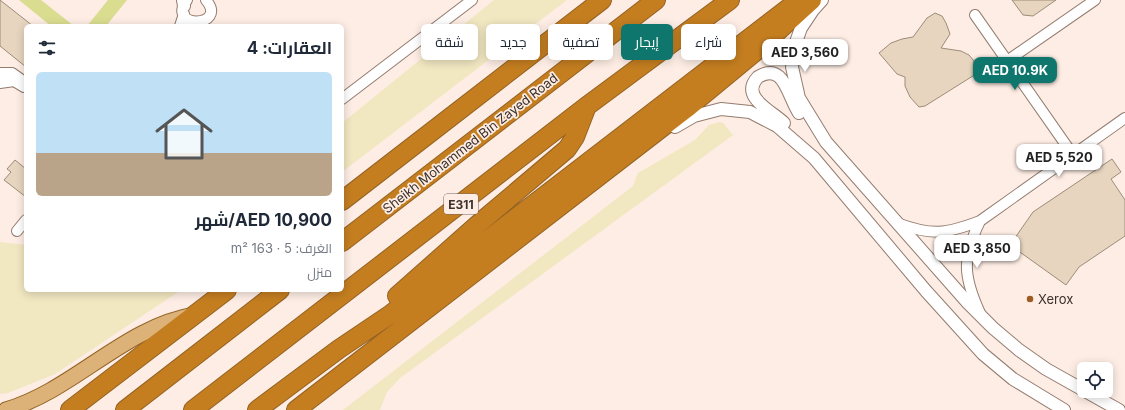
<!DOCTYPE html>
<html lang="ar">
<head>
<meta charset="utf-8">
<style>
	body { margin:0; font-family:Inter,Cairo,sans-serif; background:#f6f6f7; color:#1f2937; direction:rtl; height:100vh; display:flex; flex-direction:column; font-size:15px; white-space:nowrap }
	* { box-sizing:border-box; margin:0 }
	p { font-size:13px; color:#747a83 }
	.icon { flex:none; width:22px; height:22px; fill:none; stroke:currentColor; stroke-width:2; stroke-linecap:round; stroke-linejoin:round }
	.map { position:relative; flex:1; overflow:hidden; direction:ltr }
	.panel { position:absolute; left:24px; top:24px; width:320px; height:268px; display:flex; flex-direction:column; background:#fff; border-radius:6px; box-shadow:0 2px 10px #0003; direction:rtl }
	.panel>* { flex:none }
	.banner { position:absolute; left:356px; top:24px; width:380px; height:36px; direction:rtl; display:flex; gap:8px }
	.buttons { position:absolute; left:1077px; top:362px; display:grid; gap:8px }
	.buttons a { display:grid; place-items:center; width:36px; height:36px; border-radius:6px; background:#fff; box-shadow:0 2px 10px #0003; font-size:20px }
	.price { position:absolute; translate:-50% -34px; padding:0 9px; border-radius:8px; background:#fff; color:#222; font-size:13px; line-height:26px; filter:drop-shadow(0 1px 2px #0008) }
	.price::after { content:''; position:absolute; left:50%; top:24px; width:12px; height:9px; margin-left:-6px; background:inherit; clip-path:polygon(0 0,100% 0,50% 100%) }
	.price.active { background:#0f766e; color:#fff }
	ul { padding:0; list-style:none }
	li { display:grid; align-content:center; gap:8px; height:212px; padding:0 12px }
	li span { display:grid; place-items:center; height:124px; border-radius:6px; color:#555 }
	li>.icon { margin-inline-start:auto }
	span .icon { width:72px; height:72px; fill:#fffc; stroke-width:1 }
	li b { font-size:17px }
	h2 { display:flex; justify-content:space-between; align-items:center; height:48px; padding:0 12px; font-size:17px }
	.pill { padding:0 14px; border-radius:6px; background:#fff; box-shadow:0 2px 10px #0003; font-size:14px; line-height:36px }
	.pill.active { background:#0f766e; color:#fff }
	.map>svg:first-child { display:block }
</style>
</head>
<body>
<div class="map">
<svg width="1125" height="410" viewBox="0 0 1125 410">
	<rect width="100%" height="100%" fill="#fdede4"/>
	<path fill="#dadd90" d="M19,0h22l33,26h-23z
		M108,0h19l-21,26h-19z"/>
	<path fill="#f1e7c1" d="M494,0h73l-225,172v-49z
		M719,122l4,1 10,12 -333,243 -13,14 -7,18h-37l290,-224 5,-13 57,-33 14,-15z
		M0,242l26,3v45h155l-126,84 -47,19 -8,1z"/>
	<path fill="#e7d5bf" stroke="#9d8c78" d="M0,0l33,26h-7v41l-26,-21z
		M1012,0h44l-23,16 -10,-1z
		M935,13l7,3 4,7 4,11 -9,14 20,3 8,4 5,6 2,13 -51,32 -6,1 -9,-10 -5,-11v-9l-8,-3 -18,-21 12,-10 11,-4 11,-2 14,-19z
		M1112,159l9,13 -10,7 14,21v36l-46,31 -13,18 -56,-40 23,-33z
		M15,160l11,9v28l-22,-17 7,-8 -4,-3z"/>
	<g fill="none" stroke-linecap="round" stroke-linejoin="round">
		<g stroke="#947c6f" stroke-width="12">
			<path id="minor" d="M187,0c-22,29 42,28 19,0
				M975,15l98,140
				M180,26l4,-12
				M1007,61l88,-61
				M0,73h12l14,10
				M0,83l14,-2 10,6
				M342,99l130,-99
				M897,223c35,13 49,11 83,-2l145,-103
				M17,231l9,-11
				M980,313c-17,-37 -18,-55 0,-92"/>
		</g>
		<g stroke="#947c6f" stroke-width="14">
			<path id="tertiary" d="M183,0l1,6
				M822,0l-9,10 -12,18 -6,17 -3,22 7,31 27,44 142,161 25,25 26,22 27,19 73,41
				M784,123c-12,-12 -45,-26 -26,-46 26,-16 30,20 41,36
				M675,127l19,-11 27,-7 29,3 27,14 37,32 112,133 57,63 30,25 51,31"/>
		</g>
		<g stroke="#946324" stroke-width="17">
			<path id="primary" d="M6,410c68,-20 118,-83 189,-95"/>
		</g>
		<g stroke="#946324" stroke-width="20">
			<path id="motorway" d="M342,201l260,-201
				M342,242l314,-242
				M397,296l79,-70 91,-77 8,-12 12,-31
				M70,410l157,-120
				M125,410l155,-120
				M193,410l394,-304 143,-106
				M257,410l82,-61 52,-35 408,-314
				M296,410l390,-301 69,-57 57,-52"/>
		</g>
		<use href="#minor" stroke="#fff" stroke-width="10"/>
		<use href="#tertiary" stroke="#fff" stroke-width="12"/>
		<use href="#primary" stroke="#dcb279" stroke-width="15"/>
		<use href="#motorway" stroke="#c47e20" stroke-width="18"/>
	</g>
	<circle fill="#9a5c21" stroke="#fdede4" stroke-width="1.5" cx="1030" cy="299" r="4"/>
	<g text-anchor="middle" dominant-baseline="central" stroke-width="3.5" stroke-linejoin="round" paint-order="stroke">
		<rect fill="#fdede4" stroke="#756963" stroke-width="1" x="444" y="194" width="34" height="20" rx="3"/>
		<g font-size="12" font-weight="bold" fill="#3b312c">
			<text x="461" y="204">E311</text>
		</g>
		<g font-size="13" fill="#3b312c" stroke="#fdede4">
			<text transform="translate(470 143) rotate(-38)">Sheikh Mohammed Bin Zayed Road</text>
		</g>
		<g font-size="13" fill="#3b312c" stroke="#fdede4" text-anchor="start">
			<text x="1038" y="299">Xerox</text>
		</g>
	</g>
</svg>
<div class="buttons">
<a><svg class="icon" aria-label="locate" viewBox="0 0 24 24"><circle cx="12" cy="12" r="6"/><path d="M12 2v4M12 18v4M2 12h4M18 12h4"/></svg></a>
</div>
<b class="price" style="left:805px;top:73px">AED 3,560</b>
<b class="price active" style="left:1015px;top:91px">AED 10.9K</b>
<b class="price" style="left:1059px;top:178px">AED 5,520</b>
<b class="price" style="left:977px;top:269px">AED 3,850</b>
<div class="banner">
<a class="pill">شراء</a>
<a class="pill active">إيجار</a>
<a class="pill">تصفية</a>
<a class="pill">جديد</a>
<a class="pill">شقة</a>
</div>
<section class="panel">
<h2>العقارات: 4<svg class="icon" aria-label="filters" viewBox="0 0 24 24"><path d="M4 7h16M4 17h16"/><circle cx="9" cy="7" r="2"/><circle cx="15" cy="17" r="2"/></svg></h2>
<ul>
<li><span style="background:linear-gradient(#bfe0f5 65%,#b9a48a 0)"><svg class="icon" aria-label="home" viewBox="0 0 24 24"><path d="M3 11l9-7 9 7M6 9v11h12V9"/></svg></span><div><b>AED 10,900/شهر</b><p>الغرف: 5 · 163 m²</p><p>منزل</p></div></li>
</ul>
</section>
</div>
</body>
</html>
